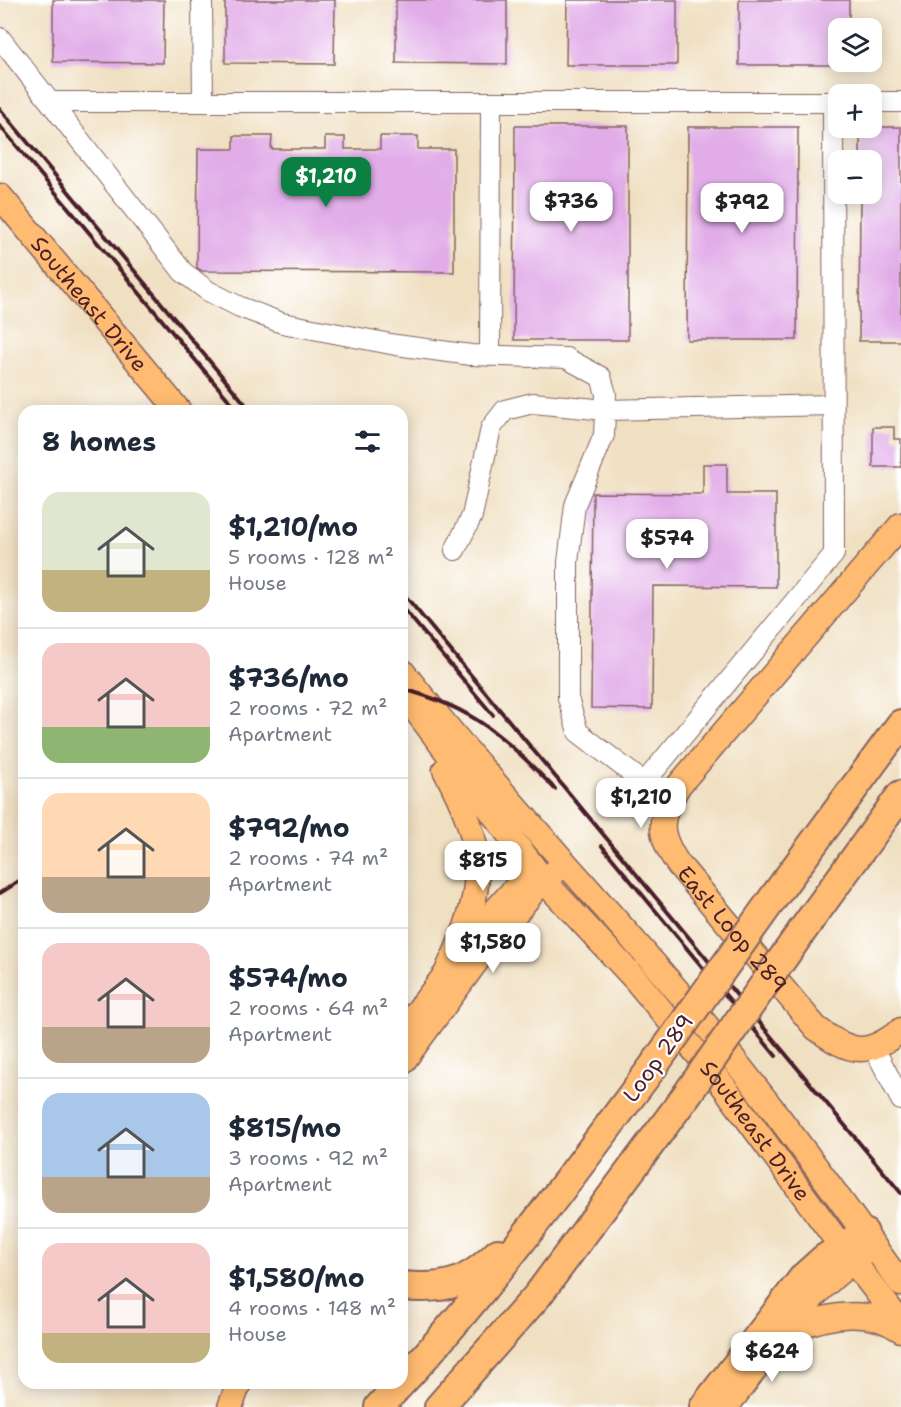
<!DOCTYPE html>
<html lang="en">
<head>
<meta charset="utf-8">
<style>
	body { margin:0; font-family:"Shantell Sans",sans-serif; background:#f2f2f3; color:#1f2937; height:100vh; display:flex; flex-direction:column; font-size:22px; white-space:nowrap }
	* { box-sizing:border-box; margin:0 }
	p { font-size:20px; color:#747a83 }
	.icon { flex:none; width:33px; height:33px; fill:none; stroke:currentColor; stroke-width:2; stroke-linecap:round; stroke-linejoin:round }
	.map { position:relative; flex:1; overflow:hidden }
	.details { position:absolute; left:18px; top:405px; width:390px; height:984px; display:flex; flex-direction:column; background:#fff; border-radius:18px; box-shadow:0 3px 15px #0003 }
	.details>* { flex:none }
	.fabs { position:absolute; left:828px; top:18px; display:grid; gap:12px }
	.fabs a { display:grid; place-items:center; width:54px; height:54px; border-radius:12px; background:#fff; box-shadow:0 3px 15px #0003; font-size:30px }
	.price { position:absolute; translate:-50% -51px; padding:0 14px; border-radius:12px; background:#fff; color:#222; font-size:20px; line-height:39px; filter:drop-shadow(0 2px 3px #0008) }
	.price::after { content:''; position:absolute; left:50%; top:36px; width:18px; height:14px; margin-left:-9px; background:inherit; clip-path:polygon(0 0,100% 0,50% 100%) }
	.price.active { background:#0b8043; color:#fff }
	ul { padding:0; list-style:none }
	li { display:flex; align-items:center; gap:18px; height:150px; padding:0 24px }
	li+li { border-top:2px solid #e0e1e3 }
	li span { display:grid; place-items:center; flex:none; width:168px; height:120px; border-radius:18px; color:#555 }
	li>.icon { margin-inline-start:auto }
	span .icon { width:72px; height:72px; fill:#fffc; stroke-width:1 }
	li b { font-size:26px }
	h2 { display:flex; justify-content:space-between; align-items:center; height:72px; padding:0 24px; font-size:26px }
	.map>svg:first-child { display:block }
</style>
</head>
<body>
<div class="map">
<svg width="901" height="1407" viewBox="0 0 901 1407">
	<rect width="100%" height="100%" fill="#fff"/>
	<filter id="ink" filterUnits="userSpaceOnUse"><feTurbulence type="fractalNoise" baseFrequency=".0167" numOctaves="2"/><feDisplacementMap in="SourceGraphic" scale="12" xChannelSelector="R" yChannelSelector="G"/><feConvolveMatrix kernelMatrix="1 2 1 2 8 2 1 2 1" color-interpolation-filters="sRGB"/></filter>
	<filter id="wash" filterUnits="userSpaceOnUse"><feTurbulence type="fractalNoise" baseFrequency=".008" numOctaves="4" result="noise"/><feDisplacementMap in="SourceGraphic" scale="24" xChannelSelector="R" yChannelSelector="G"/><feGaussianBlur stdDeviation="1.35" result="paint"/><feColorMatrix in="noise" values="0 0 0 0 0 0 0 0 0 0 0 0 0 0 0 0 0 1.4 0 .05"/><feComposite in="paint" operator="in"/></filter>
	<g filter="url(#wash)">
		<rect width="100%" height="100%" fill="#f0e0c2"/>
		<g id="blocks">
			<path fill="#e1ace8" d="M53,0h111l-1,63 -110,-1z
				M225,0h110l-1,64 -109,-1z
				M396,0h111v64l-111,-1z
				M567,0h110v65h-111z
				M739,0h110v28h-11v37h-99z
				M515,126h113v214h-114z
				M688,127h110l-1,213h-110z
				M872,127h29v214h-42l1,-147h12v-34h-12v-32z
				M234,136h38l-1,13h54v-12h20v12h35v-13h38v13h36v123l-252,-1 -5,-3 1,-119h36z
				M873,427h21v12h7v28h-28z
				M703,464h24v30h49v93l-123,-1 -1,123 -61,-1 2,-215 110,1z"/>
		</g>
	</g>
	<g filter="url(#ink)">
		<use href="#blocks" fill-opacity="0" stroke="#846360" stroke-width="1.5"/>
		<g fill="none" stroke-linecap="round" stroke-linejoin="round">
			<g stroke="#846360" stroke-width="22">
				<path id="minor" d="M202,0l1,102
					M0,38l183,234 25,19 32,16 42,16 114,22 75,10 95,3 35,19 5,17 -2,41 -29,70 -7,57v136l10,34 91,70
					M50,102h788
					M872,102h29
					M490,356l1,-254
					M455,550l17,-34 19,-88 14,-18 28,-7 73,7 227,-5
					M644,783l190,-229 -1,-452
					M874,1048l27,52"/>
			</g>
			<g stroke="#846360" stroke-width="27">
				<g id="major">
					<path id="s1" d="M0,196l179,215"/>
					<path id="s2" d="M901,525l-222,260c-20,33 -23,46 -1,79l138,164c34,25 50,30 85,2"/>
					<path d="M402,671c88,112 186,215 279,324 78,92 149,190 220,289"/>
					<path id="s3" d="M402,692l141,188 92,99 84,101 116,158 66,85"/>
					<path d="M445,770c43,78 41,121 3,199"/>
					<path d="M402,1032l84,-111 35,-39"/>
					<path d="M402,1063l82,-112 59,-71 13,-9"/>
					<path d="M786,1332c36,-16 80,-27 115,-2"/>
					<path d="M230,1407l9,-24"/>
					<path d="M726,1407c44,-55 79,-115 139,-154"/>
				</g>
			</g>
			<g stroke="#846360" stroke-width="32">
				<path id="highway" d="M774,897l127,-173
					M802,931l99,-136
					M402,1286c44,4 65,-2 96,-33
					M402,1382c91,-98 170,-207 250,-314
					M379,1407l22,-24
					M439,1407l99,-112 145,-195
					M704,1407l100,-130 20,-18 40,-26"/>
			</g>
			<use href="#minor" stroke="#fff" stroke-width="20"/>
			<use href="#major" stroke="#febb71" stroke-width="24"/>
			<use href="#highway" stroke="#febb71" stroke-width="28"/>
			<path stroke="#4a1f2b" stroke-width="4" d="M0,109l251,302
				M0,126l238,285
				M402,592l499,601
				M402,607l91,108
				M402,689c72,18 103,49 153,100
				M602,846l174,210
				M0,893l24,-15"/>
			<g stroke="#846360" stroke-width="32" stroke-linecap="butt">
				<path id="highway-bridge" d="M652,1068l122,-171
					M683,1100l119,-169"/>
			</g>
			<use href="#highway-bridge" stroke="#febb71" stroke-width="28"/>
		</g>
	</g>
	<g text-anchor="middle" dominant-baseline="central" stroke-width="4.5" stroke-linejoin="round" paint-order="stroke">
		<g font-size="22" fill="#4a1f2b" stroke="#fff">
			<text stroke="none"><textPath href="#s1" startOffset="140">Southeast Drive</textPath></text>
			<text stroke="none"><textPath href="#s2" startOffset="513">East Loop 289</textPath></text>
			<text transform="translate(658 1058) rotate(-54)">Loop 289</text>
			<text stroke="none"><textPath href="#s3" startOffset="564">Southeast Drive</textPath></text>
		</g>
	</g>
</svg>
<div class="fabs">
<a><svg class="icon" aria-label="layers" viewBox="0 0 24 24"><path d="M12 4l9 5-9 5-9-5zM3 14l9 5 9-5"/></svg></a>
<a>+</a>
<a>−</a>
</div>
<b class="price active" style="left:326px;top:208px">$1,210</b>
<b class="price" style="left:571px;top:233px">$736</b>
<b class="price" style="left:742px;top:234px">$792</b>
<b class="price" style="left:667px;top:570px">$574</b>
<b class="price" style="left:641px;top:829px">$1,210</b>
<b class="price" style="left:483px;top:892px">$815</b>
<b class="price" style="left:493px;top:974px">$1,580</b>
<b class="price" style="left:772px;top:1383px">$624</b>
<section class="details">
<h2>8 homes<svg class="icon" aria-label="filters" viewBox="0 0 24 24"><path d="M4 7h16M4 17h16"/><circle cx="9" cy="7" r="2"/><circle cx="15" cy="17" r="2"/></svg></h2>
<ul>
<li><span style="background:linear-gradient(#dfe7d0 65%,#c2b280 0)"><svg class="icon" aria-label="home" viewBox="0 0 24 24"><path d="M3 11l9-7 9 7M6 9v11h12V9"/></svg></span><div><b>$1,210/mo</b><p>5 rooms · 128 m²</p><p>House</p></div></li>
<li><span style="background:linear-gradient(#f6c9c9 70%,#8fb573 0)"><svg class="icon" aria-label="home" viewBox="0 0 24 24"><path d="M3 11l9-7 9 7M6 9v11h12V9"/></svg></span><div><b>$736/mo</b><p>2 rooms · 72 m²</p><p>Apartment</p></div></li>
<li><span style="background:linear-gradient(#ffd9b3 70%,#b9a48a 0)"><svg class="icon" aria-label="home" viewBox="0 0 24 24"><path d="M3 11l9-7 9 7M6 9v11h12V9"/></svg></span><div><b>$792/mo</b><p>2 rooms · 74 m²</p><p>Apartment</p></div></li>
<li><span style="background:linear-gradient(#f6c9c9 70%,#b9a48a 0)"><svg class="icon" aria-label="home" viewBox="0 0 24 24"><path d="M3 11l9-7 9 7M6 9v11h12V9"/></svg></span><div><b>$574/mo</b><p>2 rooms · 64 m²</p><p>Apartment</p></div></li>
<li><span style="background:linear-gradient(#a9c7e8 70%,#b9a48a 0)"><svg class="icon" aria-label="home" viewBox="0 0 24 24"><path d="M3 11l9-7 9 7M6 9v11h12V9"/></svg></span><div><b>$815/mo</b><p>3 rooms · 92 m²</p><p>Apartment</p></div></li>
<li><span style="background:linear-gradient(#f6c9c9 75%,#c2b280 0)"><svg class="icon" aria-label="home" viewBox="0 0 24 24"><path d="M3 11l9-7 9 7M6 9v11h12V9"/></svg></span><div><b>$1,580/mo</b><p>4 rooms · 148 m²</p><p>House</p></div></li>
</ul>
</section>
</div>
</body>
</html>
